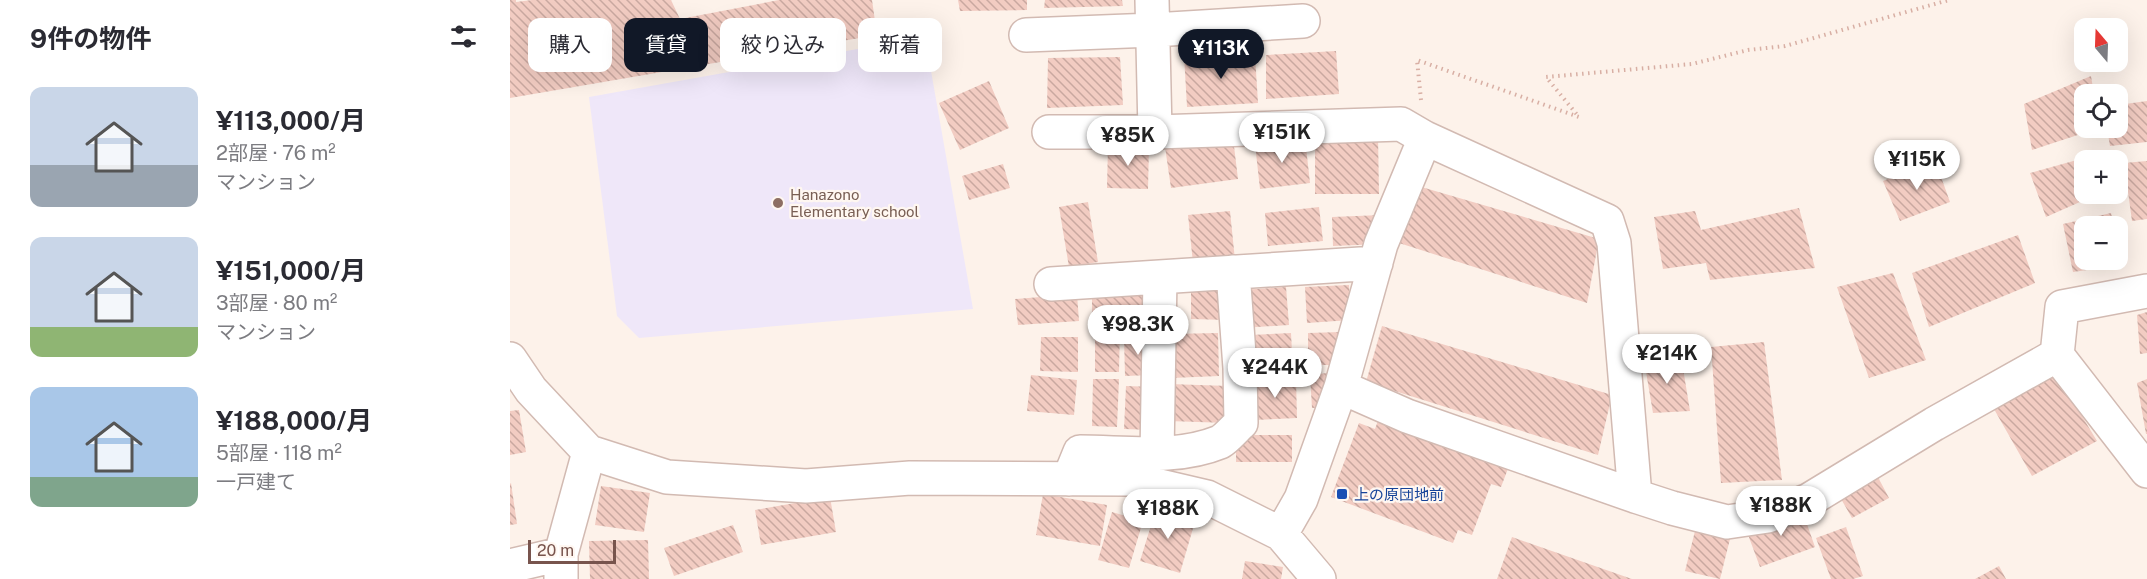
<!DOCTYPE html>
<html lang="ja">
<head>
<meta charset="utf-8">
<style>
	body { margin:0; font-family:"Public Sans","Noto Sans JP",sans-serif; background:#f2f2f3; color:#2b2b33; height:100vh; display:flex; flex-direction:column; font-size:22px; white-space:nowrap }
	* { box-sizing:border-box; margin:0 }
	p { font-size:20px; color:#7c7c81 }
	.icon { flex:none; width:33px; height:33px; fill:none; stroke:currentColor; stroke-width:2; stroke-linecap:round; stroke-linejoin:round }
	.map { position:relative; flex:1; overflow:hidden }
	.side { display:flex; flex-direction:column; background:#fff; width:510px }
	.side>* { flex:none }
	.hud { position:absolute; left:18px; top:18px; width:570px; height:54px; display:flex; gap:12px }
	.needle { width:39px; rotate:341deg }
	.controls { position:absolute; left:1564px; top:18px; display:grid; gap:12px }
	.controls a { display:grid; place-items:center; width:54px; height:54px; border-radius:12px; background:#fff; box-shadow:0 6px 24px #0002; font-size:30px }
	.scale { position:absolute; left:18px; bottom:15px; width:88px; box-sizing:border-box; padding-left:6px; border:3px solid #78544d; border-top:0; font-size:16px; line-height:21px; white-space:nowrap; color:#78544d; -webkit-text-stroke:4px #fff7f1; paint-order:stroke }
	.price { position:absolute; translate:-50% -51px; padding:0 14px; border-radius:21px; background:#fff; color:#222; font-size:20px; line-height:39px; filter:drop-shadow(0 2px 3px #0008) }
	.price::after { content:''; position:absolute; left:50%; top:36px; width:18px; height:14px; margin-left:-9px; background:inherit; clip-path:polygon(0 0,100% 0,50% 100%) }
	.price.on { background:#111827; color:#fff }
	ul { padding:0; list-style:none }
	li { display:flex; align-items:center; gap:18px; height:150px; padding:0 30px }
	li span { display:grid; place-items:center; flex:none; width:168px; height:120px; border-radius:12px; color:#555 }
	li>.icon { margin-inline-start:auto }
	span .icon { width:72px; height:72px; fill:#fffc; stroke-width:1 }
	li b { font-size:26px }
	h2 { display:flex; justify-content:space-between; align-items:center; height:72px; padding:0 30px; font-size:26px }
	.chip { padding:0 21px; border-radius:12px; background:#fff; box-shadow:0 6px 24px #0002; font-size:21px; line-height:54px }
	.chip.on { background:#111827; color:#fff }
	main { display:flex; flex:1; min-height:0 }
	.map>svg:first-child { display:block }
</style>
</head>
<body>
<main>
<section class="side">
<h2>9件の物件<svg class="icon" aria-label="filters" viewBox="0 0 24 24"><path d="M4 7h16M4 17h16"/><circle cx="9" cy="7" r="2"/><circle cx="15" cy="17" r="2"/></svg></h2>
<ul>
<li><span style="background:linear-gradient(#c9d6e8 65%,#9aa5b1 0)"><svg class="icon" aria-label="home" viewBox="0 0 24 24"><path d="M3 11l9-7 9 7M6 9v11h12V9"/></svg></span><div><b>¥113,000/月</b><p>2部屋 · 76 m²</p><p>マンション</p></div></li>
<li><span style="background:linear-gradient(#c9d6e8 75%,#8fb573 0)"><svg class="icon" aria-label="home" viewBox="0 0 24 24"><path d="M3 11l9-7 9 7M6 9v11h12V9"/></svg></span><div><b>¥151,000/月</b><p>3部屋 · 80 m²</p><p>マンション</p></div></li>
<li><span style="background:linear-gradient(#a9c7e8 75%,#7fa58c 0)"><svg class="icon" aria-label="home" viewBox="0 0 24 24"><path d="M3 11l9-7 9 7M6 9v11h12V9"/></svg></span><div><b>¥188,000/月</b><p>5部屋 · 118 m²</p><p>一戸建て</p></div></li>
</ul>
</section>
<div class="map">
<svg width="1637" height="579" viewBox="0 0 1637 579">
	<defs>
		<pattern id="building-back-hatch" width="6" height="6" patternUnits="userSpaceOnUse" patternTransform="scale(1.5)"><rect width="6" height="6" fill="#f2ccc2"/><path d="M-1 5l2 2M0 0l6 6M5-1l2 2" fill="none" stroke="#c9a8a0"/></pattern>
	</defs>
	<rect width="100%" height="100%" fill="#fdf2ea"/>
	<path fill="#efe7f9" d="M415,37l48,272 -334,29 -22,-22 -28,-219z"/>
	<path fill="url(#building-back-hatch)" d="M0,0h6v2l16,-2h139l9,19 99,-19h93l5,35 -367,63z
		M448,0h69v10l-67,1z
		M535,0h77l1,6 -79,2z
		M826,51l3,43 -73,5v-44z
		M674,55h71l3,48 -71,4z
		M610,57l3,48 -76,3 1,-50z
		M1581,76l3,18h-9v34h14l-67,22 -8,-46z
		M479,81l20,47 -49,22 -21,-47z
		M1637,101v41l-37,4 -3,-18h11v-23z
		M805,136h63l1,58h-64z
		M723,138l5,41 -67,9 -6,-41z
		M795,138l5,45 -50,6 -5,-45z
		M598,145l41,1 -1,43 -41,-1z
		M1592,153l2,7h-19v34h13l-52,23 -16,-44z
		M1425,160l15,42 -50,19 -17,-40z
		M1637,161v58l-15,2 -8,-58z
		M493,164l7,24 -41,12 -7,-24z
		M908,186l181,53 -12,64 -188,-60z
		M578,202l10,60 -29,5 -10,-60z
		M809,207l4,34 -55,5 -3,-33z
		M1289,208l16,60 -105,12 -4,-17 -43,6 -9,-52 41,-6 6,19z
		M720,211l5,49 -42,3 -5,-48z
		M1601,213l3,13h-29v34h33l1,-8 3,13 -49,7 -10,-48z
		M871,215v29l-48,2 -1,-29z
		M1508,235l17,48 -106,44 -17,-54z
		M1383,273l33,87 -57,18 -32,-91z
		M839,285l2,35 -44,3 -2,-36z
		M776,287l3,38 -47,3 -2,-38z
		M681,289h35v31l-35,-1z
		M633,292l1,28 -52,1v-28z
		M567,294l2,27 -61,4 -3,-26z
		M1637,312v41l-7,1 -3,-39z
		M872,326l230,69 -14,60 -232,-73z
		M585,327h25l-1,45h-24z
		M831,332v33h-33v-32z
		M708,333l1,43 -47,2 -1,-44z
		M781,333l2,38 -40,3 -3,-39z
		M641,336l1,39 -27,1 -1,-39z
		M531,337h37v35l-38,-1z
		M1254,342l18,138 -61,3 -10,-136z
		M1171,356l9,55 -37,2 -9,-53z
		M1543,368l44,73 -65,35 -42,-74z
		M817,373l2,34 -17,1 -2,-33z
		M521,375l46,5 -3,35 -47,-4z
		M583,379h26l-2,48 -25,-1z
		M786,379l1,39 -43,2 -2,-39z
		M1637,379v55h-1l-9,-51z
		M659,384l60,2 -1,37 -60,-2z
		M616,386l29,1 -2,43 -29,-1z
		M9,410l7,42 -16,3v-44z
		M869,418l130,48 -8,21 -10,-3 -19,51 -14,-5 -5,13 -122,-46 28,-74 16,6z
		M726,435h56v27h-56z
		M1361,464l18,34 -37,20 -19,-33z
		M1,483l6,41 -7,1v-41z
		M91,486l49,7 -6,39 -49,-7z
		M533,494l64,11 -7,41 -64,-11z
		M320,497l6,35 -75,13 -6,-35z
		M1290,504l15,43 -55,20 -13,-35z
		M647,506l39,12 -16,55 -40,-12z
		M602,512l31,9 -14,47 -31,-8z
		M223,525l10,27 -69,24 -10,-28z
		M1336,527l17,49 -10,3h-22l-15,-41z
		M1185,531l35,8 -10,40 -35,-8z
		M1002,537l120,42h-135z
		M138,540l1,39h-59l-1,-38z
		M735,561l38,6 -2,12h-39z
		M1489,566l7,13h-31z"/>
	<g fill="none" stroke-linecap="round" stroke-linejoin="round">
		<g stroke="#d2bab2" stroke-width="36">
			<path id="street" d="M642,0l3,132
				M516,35l127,-5 150,-9
				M539,132h106l246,-8 24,14 182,83 7,22 21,253
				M541,284l325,-21
				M1547,355l5,-48 85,-16
				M0,359l21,31 58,62 78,25 139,9 104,-8 220,1 77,18 74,37 38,45
				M831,387l66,29 228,80 37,12 55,14 41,-6 41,-16 125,-76 123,-69 90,116
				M647,454l3,-177
				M559,479l11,-27c46,0 96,8 140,-10 7,-4 14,-13 21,-19l-1,-55 -7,-96
				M771,534l20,-35 40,-112 40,-143 44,-106
				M0,566l51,-12
				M51,579v-25l28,-102"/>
		</g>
		<path stroke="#d8afa4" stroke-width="4" stroke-dasharray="1.5 4.5" stroke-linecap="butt" d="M911,100l-4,-40 162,57 -33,-40 146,-13 56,-14 37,-4 164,-46"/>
		<use href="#street" stroke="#fff" stroke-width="33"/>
	</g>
	<circle fill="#8d6e63" stroke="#fff7f1" stroke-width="2" cx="268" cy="203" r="6"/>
	<rect fill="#1a4fb4" stroke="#fff7f1" stroke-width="2" x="826" y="488" width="12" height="12" rx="3"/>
	<g text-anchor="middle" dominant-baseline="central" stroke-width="4.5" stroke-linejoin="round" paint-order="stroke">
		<g font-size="15" fill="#785e54" stroke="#fff7f1" text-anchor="start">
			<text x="280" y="194">Hanazono<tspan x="280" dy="17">Elementary school</tspan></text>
		</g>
		<g font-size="15" fill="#164399" stroke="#fff7f1" text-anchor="start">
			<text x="844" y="494">上の原団地前</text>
		</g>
	</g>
</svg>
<div class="controls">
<a><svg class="needle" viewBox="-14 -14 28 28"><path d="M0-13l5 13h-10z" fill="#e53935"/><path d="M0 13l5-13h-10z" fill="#7c7c81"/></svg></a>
<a><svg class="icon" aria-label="locate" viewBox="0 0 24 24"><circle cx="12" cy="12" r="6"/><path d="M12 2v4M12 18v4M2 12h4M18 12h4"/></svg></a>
<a>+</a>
<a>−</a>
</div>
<div class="scale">20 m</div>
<b class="price on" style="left:711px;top:80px">¥113K</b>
<b class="price" style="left:772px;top:164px">¥151K</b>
<b class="price" style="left:618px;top:167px">¥85K</b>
<b class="price" style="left:1407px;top:191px">¥115K</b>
<b class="price" style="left:628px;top:356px">¥98.3K</b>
<b class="price" style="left:1157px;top:385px">¥214K</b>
<b class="price" style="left:765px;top:399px">¥244K</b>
<b class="price" style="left:1271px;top:537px">¥188K</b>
<b class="price" style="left:658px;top:540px">¥188K</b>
<div class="hud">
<a class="chip">購入</a>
<a class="chip on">賃貸</a>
<a class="chip">絞り込み</a>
<a class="chip">新着</a>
</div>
</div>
</main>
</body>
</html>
